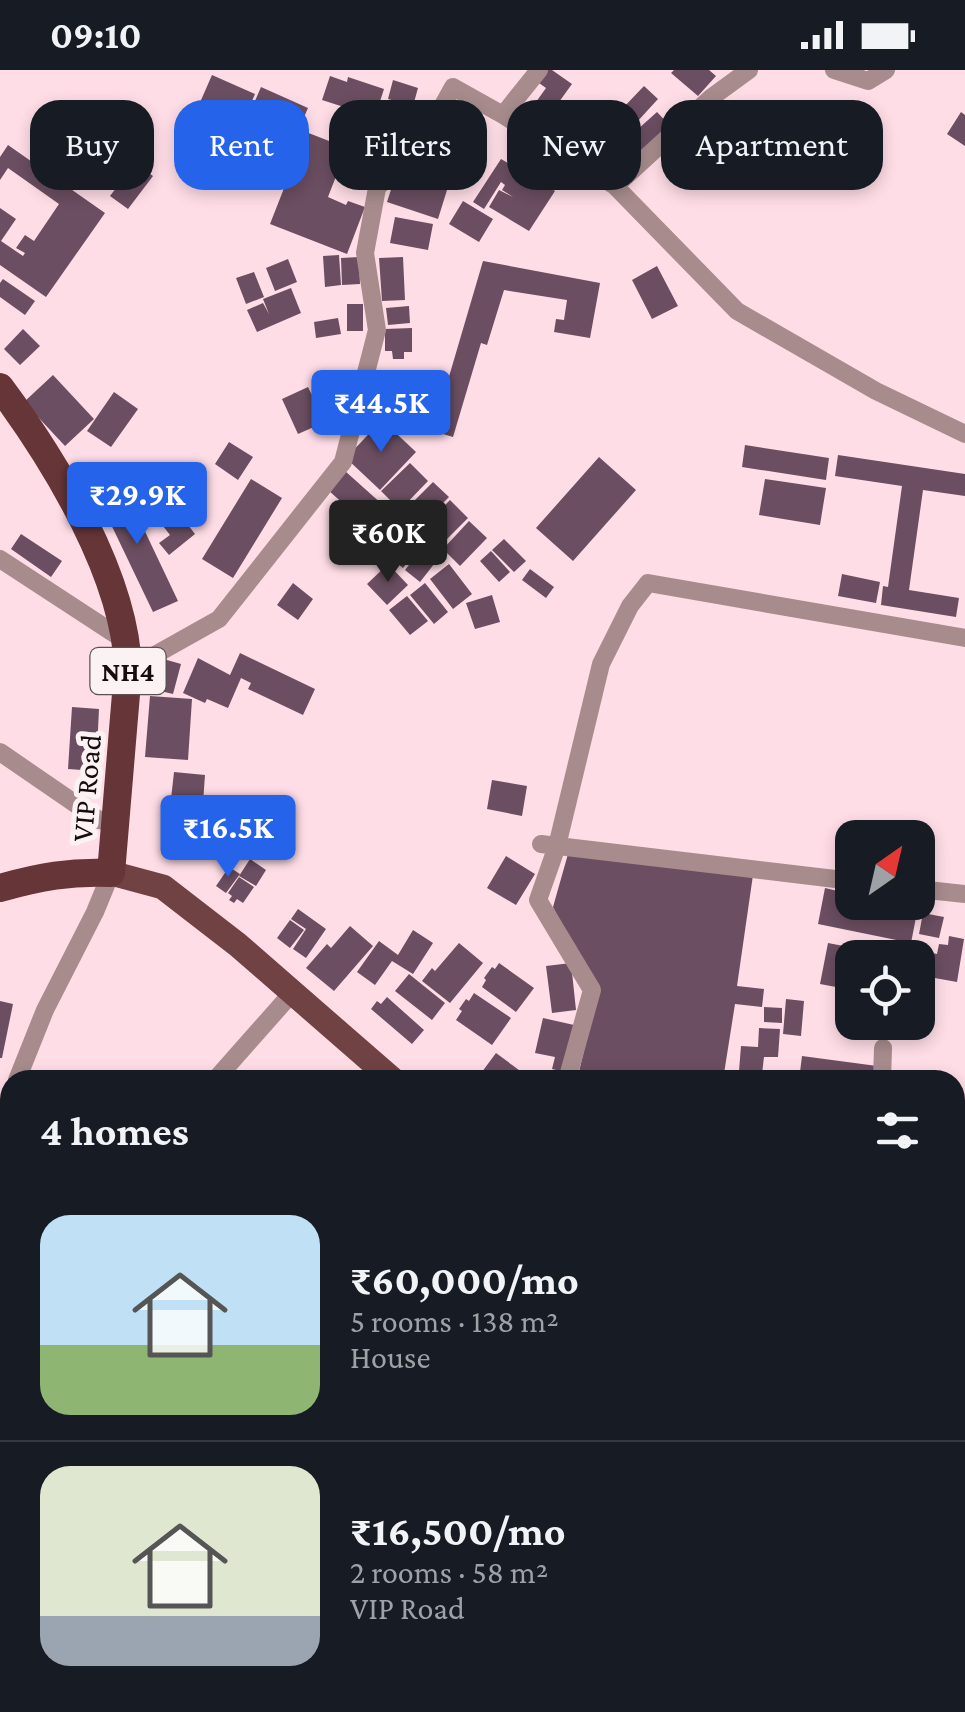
<!DOCTYPE html>
<html lang="en">
<head>
<meta charset="utf-8">
<style>
	body { margin:0; font-family:"Crimson Pro",serif; background:#242831; color:#f1f3f6; height:100vh; display:flex; flex-direction:column; font-size:38px; white-space:nowrap }
	* { box-sizing:border-box; margin:0 }
	p { font-size:32px; color:#9ea1a6 }
	.icon { flex:none; width:55px; height:55px; fill:none; stroke:currentColor; stroke-width:2; stroke-linecap:round; stroke-linejoin:round }
	.map { position:relative; flex:1; overflow:hidden }
	.panel { position:absolute; left:0px; top:1000px; width:965px; height:642px; display:flex; flex-direction:column; background:#171b24; border-radius:30px 30px 0 0; box-shadow:0 5px 15px #0003 }
	.panel>* { flex:none }
	.guide { position:absolute; left:30px; top:30px; width:905px; height:90px; display:flex; gap:20px }
	.needle { width:65px; rotate:34deg }
	.tools { position:absolute; left:835px; top:750px; display:grid; gap:20px }
	.tools a { display:grid; place-items:center; width:100px; height:100px; border-radius:20px; background:#171b24; box-shadow:0 5px 15px #0003; font-size:50px }
	.price { position:absolute; translate:-50% -85px; padding:0 22px; border-radius:10px; background:#2563eb; color:#fff; font-size:32px; line-height:65px; filter:drop-shadow(0 2px 5px #0008) }
	.price::after { content:''; position:absolute; left:50%; top:60px; width:30px; height:22px; margin-left:-15px; background:inherit; clip-path:polygon(0 0,100% 0,50% 100%) }
	.price.current { background:#222; color:#fff }
	ul { padding:0; list-style:none }
	li { display:flex; align-items:center; gap:30px; height:250px; padding:0 40px }
	li+li { border-top:2px solid #363941 }
	li span { display:grid; place-items:center; flex:none; width:280px; height:200px; border-radius:30px; color:#555 }
	li>.icon { margin-inline-start:auto }
	span .icon { width:120px; height:120px; fill:#fffc; stroke-width:1 }
	li b { font-size:42px }
	h2 { display:flex; justify-content:space-between; align-items:center; height:120px; padding:0 40px; font-size:42px }
	.chip { padding:0 35px; border-radius:30px; background:#171b24; box-shadow:0 5px 15px #0003; font-size:35px; line-height:90px }
	.chip.current { background:#2563eb; color:#fff }
	.status { display:flex; justify-content:space-between; align-items:center; height:70px; padding:0 50px; background:#171b24; direction:ltr }
	.status svg { height:28px; fill:currentColor }
	.map>svg:first-child { display:block }
</style>
</head>
<body>
<div class="status"><b>09:10</b><svg viewBox="0 0 49 12"><path d="M0 12V9h3v3zM5 12V6h3v6zM10 12V3h3v9zM15 12V0h3v12zM26 1h20v11H26zM47 4h2v5h-2z"/></svg></div>
<div class="map">
<svg width="965" height="1642" viewBox="0 0 965 1642">
	<rect width="100%" height="100%" fill="#ffdde7"/>
	<path fill="#6b4e61" d="M548,0h4l20,14 -21,29 -15,-11 10,-14 -7,-5z
		M674,0h35l7,6 -18,20 -27,-23z
		M212,5l43,19 -14,32 -43,-19z
		M330,6l17,6 1,-5 36,12 -9,28 -53,-17z
		M393,10l25,8 -5,18 -25,-7z
		M644,16l14,13 -22,24 -15,-13z
		M261,17l47,21 -15,34 -21,-9 6,-13 -7,-3 -6,13 -19,-8z
		M657,42l16,17 -29,27 -16,-18z
		M961,42l4,3v31l-18,-12z
		M363,47l19,9 -8,15 -18,-9z
		M306,62l41,16 -19,49 18,8 2,-4 17,6 -18,47 -77,-30z
		M358,65l24,12 -8,17 -24,-12z
		M8,75l97,68 -59,84 -46,-32v-57l16,11 -15,22 22,15 2,-3 -9,-5 9,-13 9,6 25,-37 -51,-36 -8,12v-23z
		M538,80l19,12 -13,22 11,7 -26,40 -40,-24 10,-17 14,7 -11,-7 3,-5 -4,-3 -17,27 -11,-7 28,-43 22,13z
		M356,87l17,8 -9,19 -16,-8z
		M135,93l18,13 -25,33 -18,-13z
		M396,104l51,16 -9,29 -51,-17z
		M463,131l30,18 -14,23 -30,-18z
		M395,147l38,7 -5,26 -38,-7z
		M339,185l2,30 -16,2 -2,-31z
		M359,187l1,27 -18,1 -1,-27z
		M403,187l2,43 -23,1 -3,-43z
		M288,189l9,23 -22,9 -9,-23z
		M483,191l117,22 -10,55 -36,-6 2,-13 8,1 3,-20 -63,-10 -17,55 -6,-2 -28,94 -20,-6z
		M657,196l21,40 -26,13 -20,-39z
		M254,202l10,25 -18,7 -10,-26z
		M3,209l32,22 -10,14 -25,-18v-14z
		M291,218l10,25 -44,19 -10,-22 16,-7 6,11 -6,-15z
		M347,234h16v27h-16z
		M409,236l1,17 -22,2 -2,-17z
		M338,248l3,16 -25,4 -2,-16z
		M412,258v24h-8v7h-11l-1,-8h-7v-22z
		M23,259l17,17 -20,19 -16,-16z
		M53,305l41,44 -29,27 -41,-44z
		M308,317l17,35 -27,12 -16,-35z
		M114,322l24,17 -27,38 -24,-16z
		M382,350l34,32 -36,38 -34,-32z
		M229,372l24,15 -15,23 -23,-16z
		M745,375l84,13 -3,22 -84,-13z
		M838,385l127,19v22l-42,-6 -14,100 50,8 -3,19 -75,-12 2,-19 5,1 14,-101 -67,-10z
		M599,387l37,33 -63,71 -37,-33z
		M410,393l18,18 -28,29 -19,-19z
		M345,401l38,34 -17,19 -38,-34z
		M251,409l31,19 -49,80 -31,-19z
		M765,409l61,9 -6,37 -61,-10z
		M121,411l57,120 -25,11 -57,-119z
		M433,412l16,15 -25,25 -16,-15z
		M169,430l26,34 -26,21 -10,-12 11,-8 -17,-22z
		M450,430l18,18 -29,29 -18,-18z
		M378,449l22,18 -21,24 -22,-18z
		M469,451l18,17 -27,28 -17,-17z
		M21,464l41,27 -11,16 -40,-28z
		M407,466l13,11 -17,21 -13,-10z
		M504,469l22,22 -12,11 -22,-22z
		M423,477l15,12 -18,23 -15,-12z
		M491,481l19,21 -11,10 -19,-21z
		M388,494l20,21 -21,20 -20,-21z
		M449,494l23,30 -19,15 -23,-30z
		M530,499l24,18 -8,11 -24,-18z
		M842,504l38,8 -4,21 -38,-7z
		M293,513l20,16 -15,21 -21,-15z
		M425,513l23,29 -14,12 -24,-29z
		M492,525l8,27 -25,7 -9,-26z
		M407,526l21,25 -18,14 -21,-25z
		M240,583l75,36 -12,26 -55,-26 3,-6 -10,-5 -13,30 -21,-9 -2,4 -22,-10 15,-35 32,17z
		M160,588l21,6 -8,30 -21,-5z
		M150,626l42,3 -4,61 -43,-3z
		M72,637l27,2 -3,62 -28,-2z
		M174,702l31,3 -2,28 -32,-4z
		M492,710l35,6 -5,30 -35,-7z
		M568,784l185,21 -16,111 27,3 -2,18 -27,-3 -12,76h-146l20,-84 -44,-89z
		M506,786l29,18 -19,31 -29,-17z
		M250,789l16,11 -10,16 -17,-10z
		M229,797l11,7 -14,19 -10,-7z
		M239,807l15,10 -11,16 -6,-4 -3,4 -5,-3 3,-4 -4,-3z
		M825,818l21,5 -2,9 17,3v-3h24l-2,6 14,3 2,-8 19,4 -7,36 -93,-19z
		M298,839l28,20 -20,29 -13,-9 13,-20 -15,-10z
		M923,843l21,4 -5,21 -20,-4z
		M290,850l14,10 -14,18 -13,-10z
		M350,856l23,20 -39,45 -28,-23 21,-24 4,4z
		M413,860l20,13 -20,31 -21,-13 -17,24 -18,-13 22,-31 19,14z
		M949,866l15,3 -7,43 -39,-7v-17h-6l2,-9 23,5 2,-10 9,1z
		M459,873l24,20 -33,40 -28,-22 10,-13 3,3z
		M828,873l67,13v2h-43v32l-32,-6z
		M499,893l35,25 -18,24 -34,-25 4,-7 -2,-2 8,-11 3,2z
		M571,893l5,47 -24,3 -6,-47z
		M409,904l36,29 -13,17 -37,-29z
		M474,923l37,25 -19,27 -36,-25 6,-9 -3,-2 7,-10 3,2z
		M387,927l37,33 -12,14 -41,-35 6,-8 4,3z
		M786,929l18,2 -3,35 -18,-2z
		M0,931l13,3 -11,54h-2z
		M764,937l18,1v15l-18,-1z
		M543,948l31,7 -10,47 -12,-3 3,-12 -20,-4z
		M759,958l21,1 -2,28h-14l-2,17 -23,-3 2,-25 17,1z
		M496,983l27,20 -6,7h-41z
		M802,986l75,10 -2,14h-76z
		M965,1100v34h-10v-33z
		M0,1586l10,8v16l-10,13z
		M615,1632h22l9,8 -2,2h-31l-4,-3z"/>
	<g fill="none" stroke-linecap="round" stroke-linejoin="round">
		<path stroke="#a88c8d" stroke-width="18" d="M834,0l34,11 18,-11
			M503,45l36,-45
			M615,116l97,-89 37,-27
			M0,489l127,83
			M128,600l91,-51 124,-157 34,-132 -12,-77 12,-65 51,-56 25,-45 50,28 112,71 122,125 139,80 89,43
			M0,682l99,68 17,4
			M541,774l311,37
			M918,819l47,5
			M17,1010l28,-70 50,-98 16,-39
			M215,1010l77,-87
			M567,1010l25,-90 -54,-90 19,-54 44,-182 29,-58 18,-23 317,55
			M882,1010l1,-32
			M0,1066l10,-39
			M0,1197l10,14
			M169,1632l2,10
			M910,1632l5,10
			M0,1633l46,9
			M221,1642l1,-10
			M935,1642l30,-11"/>
		<path stroke="#886162" stroke-width="22" d="M955,1597l10,-3
			M697,1642l37,-10"/>
		<path stroke="#704244" stroke-width="25" d="M111,803l52,14 75,58 155,135
			M955,1172l10,-1"/>
		<path stroke="#663538" stroke-width="28" d="M0,317c55,74 126,190 128,283l-17,203c-40,-2 -72,4 -111,15"/>
	</g>
	<g text-anchor="middle" dominant-baseline="central" stroke-width="10" stroke-linejoin="round" paint-order="stroke">
		<rect fill="#fbf2f4" stroke="#5c5054" stroke-width="2.5" x="90.5" y="578" width="75" height="46" rx="8"/>
		<g font-size="28" font-weight="bold" fill="#180b10">
			<text x="128" y="601">NH4</text>
		</g>
		<g font-size="30" fill="#180b10" stroke="#fbf2f4">
			<text transform="translate(86 718) rotate(-85)">VIP Road</text>
		</g>
	</g>
</svg>
<div class="tools">
<a><svg class="needle" viewBox="-14 -14 28 28"><path d="M0-13l5 13h-10z" fill="#e53935"/><path d="M0 13l5-13h-10z" fill="#9ea1a6"/></svg></a>
<a><svg class="icon" aria-label="locate" viewBox="0 0 24 24"><circle cx="12" cy="12" r="6"/><path d="M12 2v4M12 18v4M2 12h4M18 12h4"/></svg></a>
</div>
<b class="price" style="left:381px;top:385px">₹44.5K</b>
<b class="price" style="left:137px;top:477px">₹29.9K</b>
<b class="price current" style="left:388px;top:515px">₹60K</b>
<b class="price" style="left:228px;top:810px">₹16.5K</b>
<div class="guide">
<a class="chip">Buy</a>
<a class="chip current">Rent</a>
<a class="chip">Filters</a>
<a class="chip">New</a>
<a class="chip">Apartment</a>
</div>
<section class="panel">
<h2>4 homes<svg class="icon" aria-label="filters" viewBox="0 0 24 24"><path d="M4 7h16M4 17h16"/><circle cx="9" cy="7" r="2"/><circle cx="15" cy="17" r="2"/></svg></h2>
<ul>
<li><span style="background:linear-gradient(#bfe0f5 65%,#8fb573 0)"><svg class="icon" aria-label="home" viewBox="0 0 24 24"><path d="M3 11l9-7 9 7M6 9v11h12V9"/></svg></span><div><b>₹60,000/mo</b><p>5 rooms · 138 m²</p><p>House</p></div></li>
<li><span style="background:linear-gradient(#dfe7d0 75%,#9aa5b1 0)"><svg class="icon" aria-label="home" viewBox="0 0 24 24"><path d="M3 11l9-7 9 7M6 9v11h12V9"/></svg></span><div><b>₹16,500/mo</b><p>2 rooms · 58 m²</p><p>VIP Road</p></div></li>
</ul>
</section>
</div>
</body>
</html>
